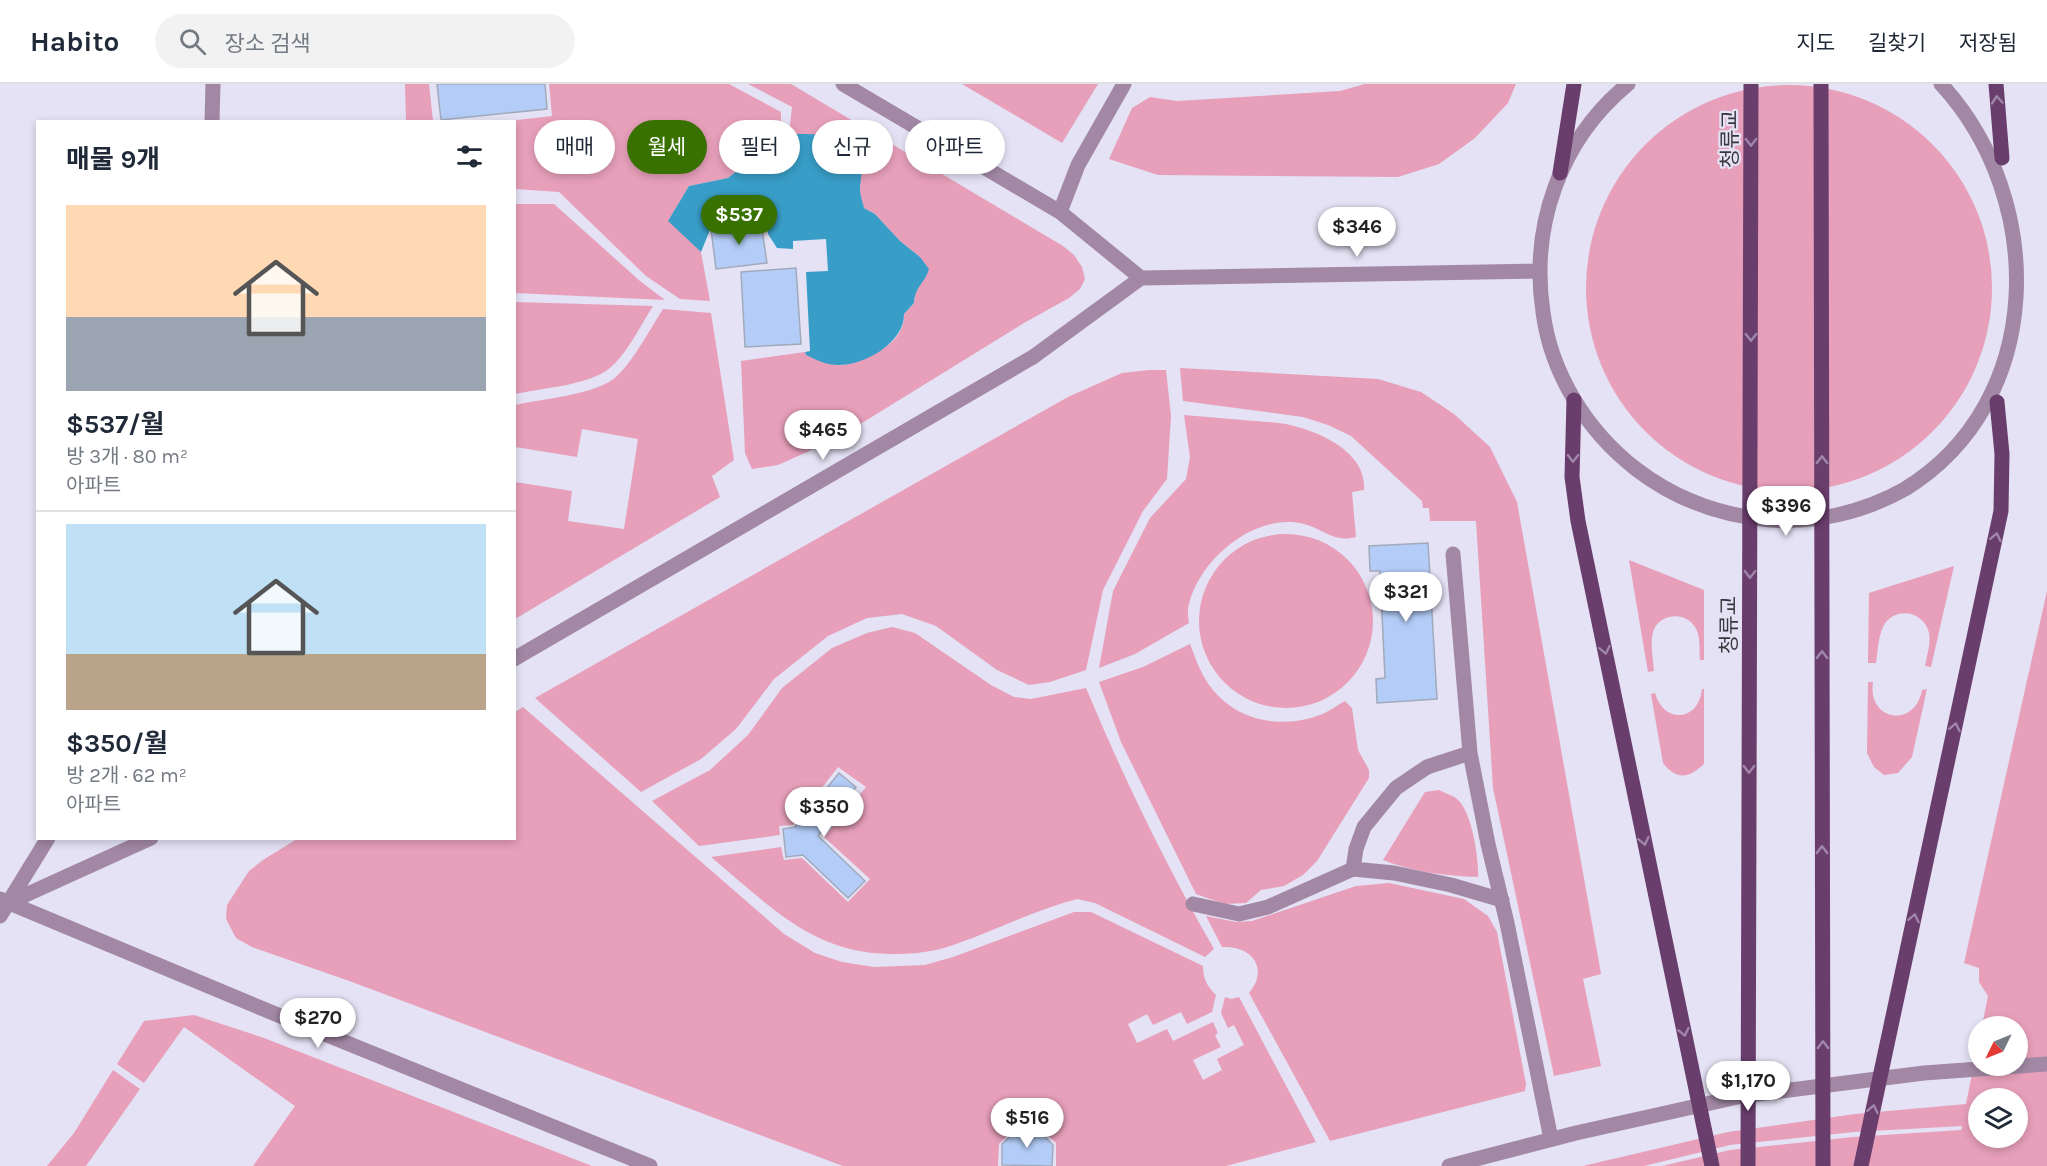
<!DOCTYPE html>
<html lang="ko">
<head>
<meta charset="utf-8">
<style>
	body { margin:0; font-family:Karla,"Noto Sans KR",sans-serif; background:#f2f2f3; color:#1f2937; height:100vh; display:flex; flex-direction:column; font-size:22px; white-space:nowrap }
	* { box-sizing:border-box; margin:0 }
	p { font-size:20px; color:#747a83 }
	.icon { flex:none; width:33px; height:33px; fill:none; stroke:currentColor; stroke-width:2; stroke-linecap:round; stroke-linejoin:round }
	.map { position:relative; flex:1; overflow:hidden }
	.side { position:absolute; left:36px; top:36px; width:480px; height:720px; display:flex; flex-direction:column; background:#fff; border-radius:0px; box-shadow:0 3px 9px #0003 }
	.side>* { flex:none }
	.top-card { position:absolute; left:534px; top:36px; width:570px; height:54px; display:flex; gap:12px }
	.needle { width:39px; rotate:227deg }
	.tools { position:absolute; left:1968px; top:932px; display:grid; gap:12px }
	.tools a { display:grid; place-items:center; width:60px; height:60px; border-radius:50%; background:#fff; box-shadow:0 3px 9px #0003; font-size:30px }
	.price { position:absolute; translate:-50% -51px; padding:0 14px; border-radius:21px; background:#fff; color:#222; font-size:20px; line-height:39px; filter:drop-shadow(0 2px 3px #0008) }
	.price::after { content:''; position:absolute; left:50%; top:36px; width:18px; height:14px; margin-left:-9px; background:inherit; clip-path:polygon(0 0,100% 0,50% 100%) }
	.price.active { background:#397100; color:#fff }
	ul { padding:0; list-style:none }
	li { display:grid; align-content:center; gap:12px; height:318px; padding:0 30px }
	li+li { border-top:2px solid #e0e1e3 }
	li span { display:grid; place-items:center; height:186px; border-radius:0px; color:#555 }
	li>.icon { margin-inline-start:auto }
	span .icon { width:108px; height:108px; fill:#fffc; stroke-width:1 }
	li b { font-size:26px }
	h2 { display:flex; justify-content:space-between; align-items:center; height:72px; padding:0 30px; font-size:26px }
	.tag { padding:0 21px; border-radius:27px; background:#fff; box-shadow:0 3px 9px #0003; font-size:21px; line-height:54px }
	.tag.active { background:#397100; color:#fff }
	header { display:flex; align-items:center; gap:36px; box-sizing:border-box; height:84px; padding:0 30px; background:#fff; border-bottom:2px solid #e0e1e3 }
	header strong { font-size:28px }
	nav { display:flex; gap:33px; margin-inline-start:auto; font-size:21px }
	.search { width:420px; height:54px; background:#f2f2f3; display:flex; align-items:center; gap:15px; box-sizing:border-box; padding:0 21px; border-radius:33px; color:#747a83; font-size:22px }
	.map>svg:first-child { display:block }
</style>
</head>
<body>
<header>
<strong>Habito</strong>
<div class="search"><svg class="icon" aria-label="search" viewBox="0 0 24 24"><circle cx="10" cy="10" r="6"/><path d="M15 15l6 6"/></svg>장소 검색</div>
<nav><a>지도</a><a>길찾기</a><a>저장됨</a></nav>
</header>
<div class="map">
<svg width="2047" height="1082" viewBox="0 0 2047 1082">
	<rect width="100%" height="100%" fill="#e4e2f4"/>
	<path fill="#e79fba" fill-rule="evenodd" d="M405,0h24l4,37h-27z
		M549,0h180l52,28v22l-19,5 -11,11 -9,17 -14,11 -39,8 -20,34 32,32 9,49 -30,-2 -34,-23 -87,-84 -44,-3 -1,-67h-14l52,-6z
		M748,0h43l272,162 11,9 8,12 3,12 -5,10 -11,9 -45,25 -188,116 -58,26 -26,4 -7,-16 -4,-92 64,-9 1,3c10,3 22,9 32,10 6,1 14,-2 19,-4 22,-8 48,-21 47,-47l10,-11 1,-11 9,-13 -4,-22 -20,-16 -25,-27 -11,-6 -4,-14 1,-33 -11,-19 -30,-7 -31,-1 3,-27z
		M962,0h136l-36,59z
		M1365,0h151l-8,19 -33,35 -36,26 -41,13 -240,-2 -49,-16 23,-51 18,-11 27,4 163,-10z
		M1586 204a203 203 0 1 1 406 0a203 203 0 1 1-406 0Z
		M515,120h39l86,77 25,19 -150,-7z
		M515,218l138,4c-12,19 -29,53 -47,65 -24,15 -64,17 -91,23z
		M663,225l48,4 23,147 -22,16 8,21 -205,122v-137l57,9 -4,30 56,8 14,-90 -56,-10 -5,28 -62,-10v-42c27,-6 75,-10 97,-25 18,-12 39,-53 51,-71z
		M1180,284l198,11 43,13 33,22 36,33 27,55 84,472 -18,5 18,87 -47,10 -61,-288 -17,-267h-46l-1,-13h-6l-1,-7 -71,-65 -23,-11 -25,-8 -120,-16z
		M1149,286h17l5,46 -4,63 -24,32 -40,79 -17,80 -36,12 -21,3 -32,-15 -61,-44 -34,-12 -35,4 -39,18 -54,43 -38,50 -35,30 -60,33 -106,-94 533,-301 54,-24z
		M1184,331c23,2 47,4 70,6 10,1 22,1 32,3 32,7 81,27 78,66l-12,2 4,45c-23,6 -32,-8 -52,-13 -49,-12 -104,35 -115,80 -2,6 -1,13 0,19l-54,31 -36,14 14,-77 37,-73 36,-39 4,-22z
		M1199 537a87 87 0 1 1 174 0a87 87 0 1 1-174 0Z
		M1629,476l75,30v70h-4c-1,-10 1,-24 -5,-33 -10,-17 -37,-13 -42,5 -3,12 0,27 1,39l-6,1z
		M1954,482l-23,101 -6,-1c2,-11 6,-22 4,-33 -4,-20 -30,-27 -43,-11 -8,10 -8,29 -10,41h-8l1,-70z
		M2047,507v575h-385l68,-16 123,-13 108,-7 1,-4 -108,6 -124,13 -86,21h-61l145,-34 127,-18 111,-10 12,-60v21h40v-39h-36l6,-30 -9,-14v-14l-15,-5zM1978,1014h40v39h-40z
		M892,543l23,6 76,52 23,12 17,2 55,-11c37,89 80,177 128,261l-9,8 -110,-54 -18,-4c-46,12 -88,35 -133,49 -18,5 -35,6 -54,6 -79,-1 -122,-50 -179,-97l70,-10 3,13 18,-2 46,44 22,-23 -46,-42 42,-50 -28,-20 -45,58 -14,1 1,9 -81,11 -47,-45 58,-31 38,-35 34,-47 50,-40 35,-15z
		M1190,560c6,16 12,33 23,46 26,32 71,39 107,25 9,-3 17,-10 25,-14l7,7 6,42 11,20v8l-52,83 -14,14 -19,11 -23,4 -15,13 -22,1 -28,-10 -75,-152 -22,-60 44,-15z
		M1868,598h5c-6,39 42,47 49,8l5,-1 -15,68 -14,16 -14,2 -10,-8 -7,-14z
		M1702,605h2v75c-15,14 -27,17 -41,-1l-12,-69 4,-1c9,32 44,28 47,-4z
		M523,623l261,227 31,19 27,9 32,5 51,-2 28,-8 121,-45h17l112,54c0,13 4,20 13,29l-4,17 -25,12 -6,-12 -28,13 -6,-11 -19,10 9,19 30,-14 6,12 40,-19 5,11 -3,2 6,12 -28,13 10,20 19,-10 -5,-11 27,-14 -10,-20 -6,3 -7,-15 4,-16 6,2 8,-2 77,145 -90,24h-170v-23l-17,-16 -22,-1 -18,18 -1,22h-155l-491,-184 -100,-35 -16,-9 -10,-19 1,-14 22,-34 14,-11 34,-21 217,-1 1,-126z
		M1439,706c5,3 13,5 18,9 15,12 22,60 21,78 -33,-1 -64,-5 -95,-17l42,-68z
		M1389,799l75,16 24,17 9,16 29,152 -1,7 -195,50 -81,-148c21,-25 2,-48 -27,-46l-16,-31 30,6 16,-1 104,-35z
		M194,931l70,23 328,128h-339l42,-60 -111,-79 -40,56 -27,-19 27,-43z
		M113,986l27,19 -54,77h-39l27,-33z"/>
	<path fill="#399ec7" d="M781,50c26,1 74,-6 80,28 2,9 -1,19 -1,28 0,6 3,12 4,18l11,6 25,27 20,16 9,12c-4,14 -14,17 -15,34l-10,11c1,28 -40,52 -66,51 -11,0 -22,-5 -32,-10l-1,-3 5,-1 -4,-79 22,-1 -2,-32 -33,2v8l-16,-1 -9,-14 -2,-15 -54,6 -11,27 -33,-31 21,-35 39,-8 14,-11 9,-17 11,-11z"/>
	<path fill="#b4cdf8" stroke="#a1aaba" stroke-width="1.5" d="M437,0h108l2,25 -106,11z
		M761,139l6,40 -51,6 -5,-40z
		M796,184l5,76 -56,3 -4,-75z
		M1428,459l9,156 -60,4 -1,-24 9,-1 -5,-107h-10l-1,-25z
		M839,689l17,14 -38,49 47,45 -17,17 -45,-43 -17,2 -3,-28 12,-2z
		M1017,1046h21l15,15 -1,21 -50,-1v-21z"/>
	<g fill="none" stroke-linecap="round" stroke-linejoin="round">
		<path stroke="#a288a4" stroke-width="15" d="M843,0l217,128 81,66 398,-7
			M1628,0c-68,56 -98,142 -85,228 8,62 44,119 93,157 39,30 86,47 135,51 46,3 93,-8 134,-31 142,-87 142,-290 36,-405
			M212,38l1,-38
			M1060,128l18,-47 46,-81
			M1453,470l17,199 18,91 19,79 44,216
			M514,575l519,-302 108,-79
			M1353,785l3,-20 8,-22 32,-39 31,-21 43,-14
			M0,815l273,114 377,153
			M8,819l143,-65
			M1193,820l46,10 29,-7 85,-38 41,4 57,12 51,15
			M0,832l48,-78
			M1449,1082l127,-33 166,-37 182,-23 123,-9"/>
		<path stroke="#693d6c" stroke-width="15" d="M1996,0l6,74
			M1560,89l14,-89"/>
		<path stroke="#693d6c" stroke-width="15" d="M1821,0l2,1082
			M1574,316l-2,77 6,44 134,645
			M1748,1082l3,-1082
			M1861,1082l140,-655 1,-57 -5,-52"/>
	</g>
	<defs><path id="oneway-chevron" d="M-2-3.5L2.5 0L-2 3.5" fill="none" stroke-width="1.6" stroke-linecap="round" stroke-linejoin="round" transform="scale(1.5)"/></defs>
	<g stroke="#a087a9">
		<use href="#oneway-chevron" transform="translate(1997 16) rotate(-95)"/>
		<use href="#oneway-chevron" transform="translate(1751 58) rotate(90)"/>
		<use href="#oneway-chevron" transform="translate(1751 253) rotate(90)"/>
		<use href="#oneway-chevron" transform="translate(1573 374) rotate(91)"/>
		<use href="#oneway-chevron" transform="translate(1822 376) rotate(-90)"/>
		<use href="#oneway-chevron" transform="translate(1996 453) rotate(-78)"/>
		<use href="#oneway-chevron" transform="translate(1750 490) rotate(90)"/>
		<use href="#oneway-chevron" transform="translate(1605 566) rotate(78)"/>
		<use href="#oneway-chevron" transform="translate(1822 571) rotate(-90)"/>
		<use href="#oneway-chevron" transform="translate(1955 643) rotate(-78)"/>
		<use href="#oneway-chevron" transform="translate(1749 685) rotate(90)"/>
		<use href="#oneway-chevron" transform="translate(1644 757) rotate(78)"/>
		<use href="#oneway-chevron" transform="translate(1822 766) rotate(-90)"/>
		<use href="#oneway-chevron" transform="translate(1914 834) rotate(-78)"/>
		<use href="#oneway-chevron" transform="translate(1684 948) rotate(78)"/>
		<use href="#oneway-chevron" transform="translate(1823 961) rotate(-90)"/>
		<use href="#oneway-chevron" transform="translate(1873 1025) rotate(-78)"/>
	</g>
	<g text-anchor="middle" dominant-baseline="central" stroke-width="4.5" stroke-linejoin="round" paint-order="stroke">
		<g font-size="21" fill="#38373e" stroke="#e4e2f4">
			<text transform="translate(1730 55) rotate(-90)">청류교</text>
			<text transform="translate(1729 541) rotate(-90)">청류교</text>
		</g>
	</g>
</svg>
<div class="tools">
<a><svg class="needle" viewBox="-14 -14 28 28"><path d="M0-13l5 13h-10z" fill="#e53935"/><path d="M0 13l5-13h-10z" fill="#747a83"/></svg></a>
<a><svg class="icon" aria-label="layers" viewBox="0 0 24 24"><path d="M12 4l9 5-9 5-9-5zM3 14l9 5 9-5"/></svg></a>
</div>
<b class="price active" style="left:739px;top:162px">$537</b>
<b class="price" style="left:1357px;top:174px">$346</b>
<b class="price" style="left:823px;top:377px">$465</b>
<b class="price" style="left:1786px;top:453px">$396</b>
<b class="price" style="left:1406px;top:539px">$321</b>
<b class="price" style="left:824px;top:754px">$350</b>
<b class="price" style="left:318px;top:965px">$270</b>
<b class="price" style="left:1748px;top:1028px">$1,170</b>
<b class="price" style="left:1027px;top:1065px">$516</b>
<div class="top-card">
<a class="tag">매매</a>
<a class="tag active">월세</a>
<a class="tag">필터</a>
<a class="tag">신규</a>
<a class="tag">아파트</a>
</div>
<section class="side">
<h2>매물 9개<svg class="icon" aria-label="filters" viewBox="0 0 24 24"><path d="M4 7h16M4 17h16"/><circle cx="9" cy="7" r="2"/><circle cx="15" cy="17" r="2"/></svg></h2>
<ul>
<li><span style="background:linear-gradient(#ffd9b3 60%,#9aa5b1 0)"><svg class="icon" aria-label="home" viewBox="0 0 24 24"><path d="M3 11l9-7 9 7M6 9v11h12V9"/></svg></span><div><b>$537/월</b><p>방 3개 · 80 m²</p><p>아파트</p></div></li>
<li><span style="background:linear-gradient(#bfe0f5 70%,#b9a48a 0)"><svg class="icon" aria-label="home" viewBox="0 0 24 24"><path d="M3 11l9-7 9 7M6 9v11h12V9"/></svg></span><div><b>$350/월</b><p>방 2개 · 62 m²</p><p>아파트</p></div></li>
</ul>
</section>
</div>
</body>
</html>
